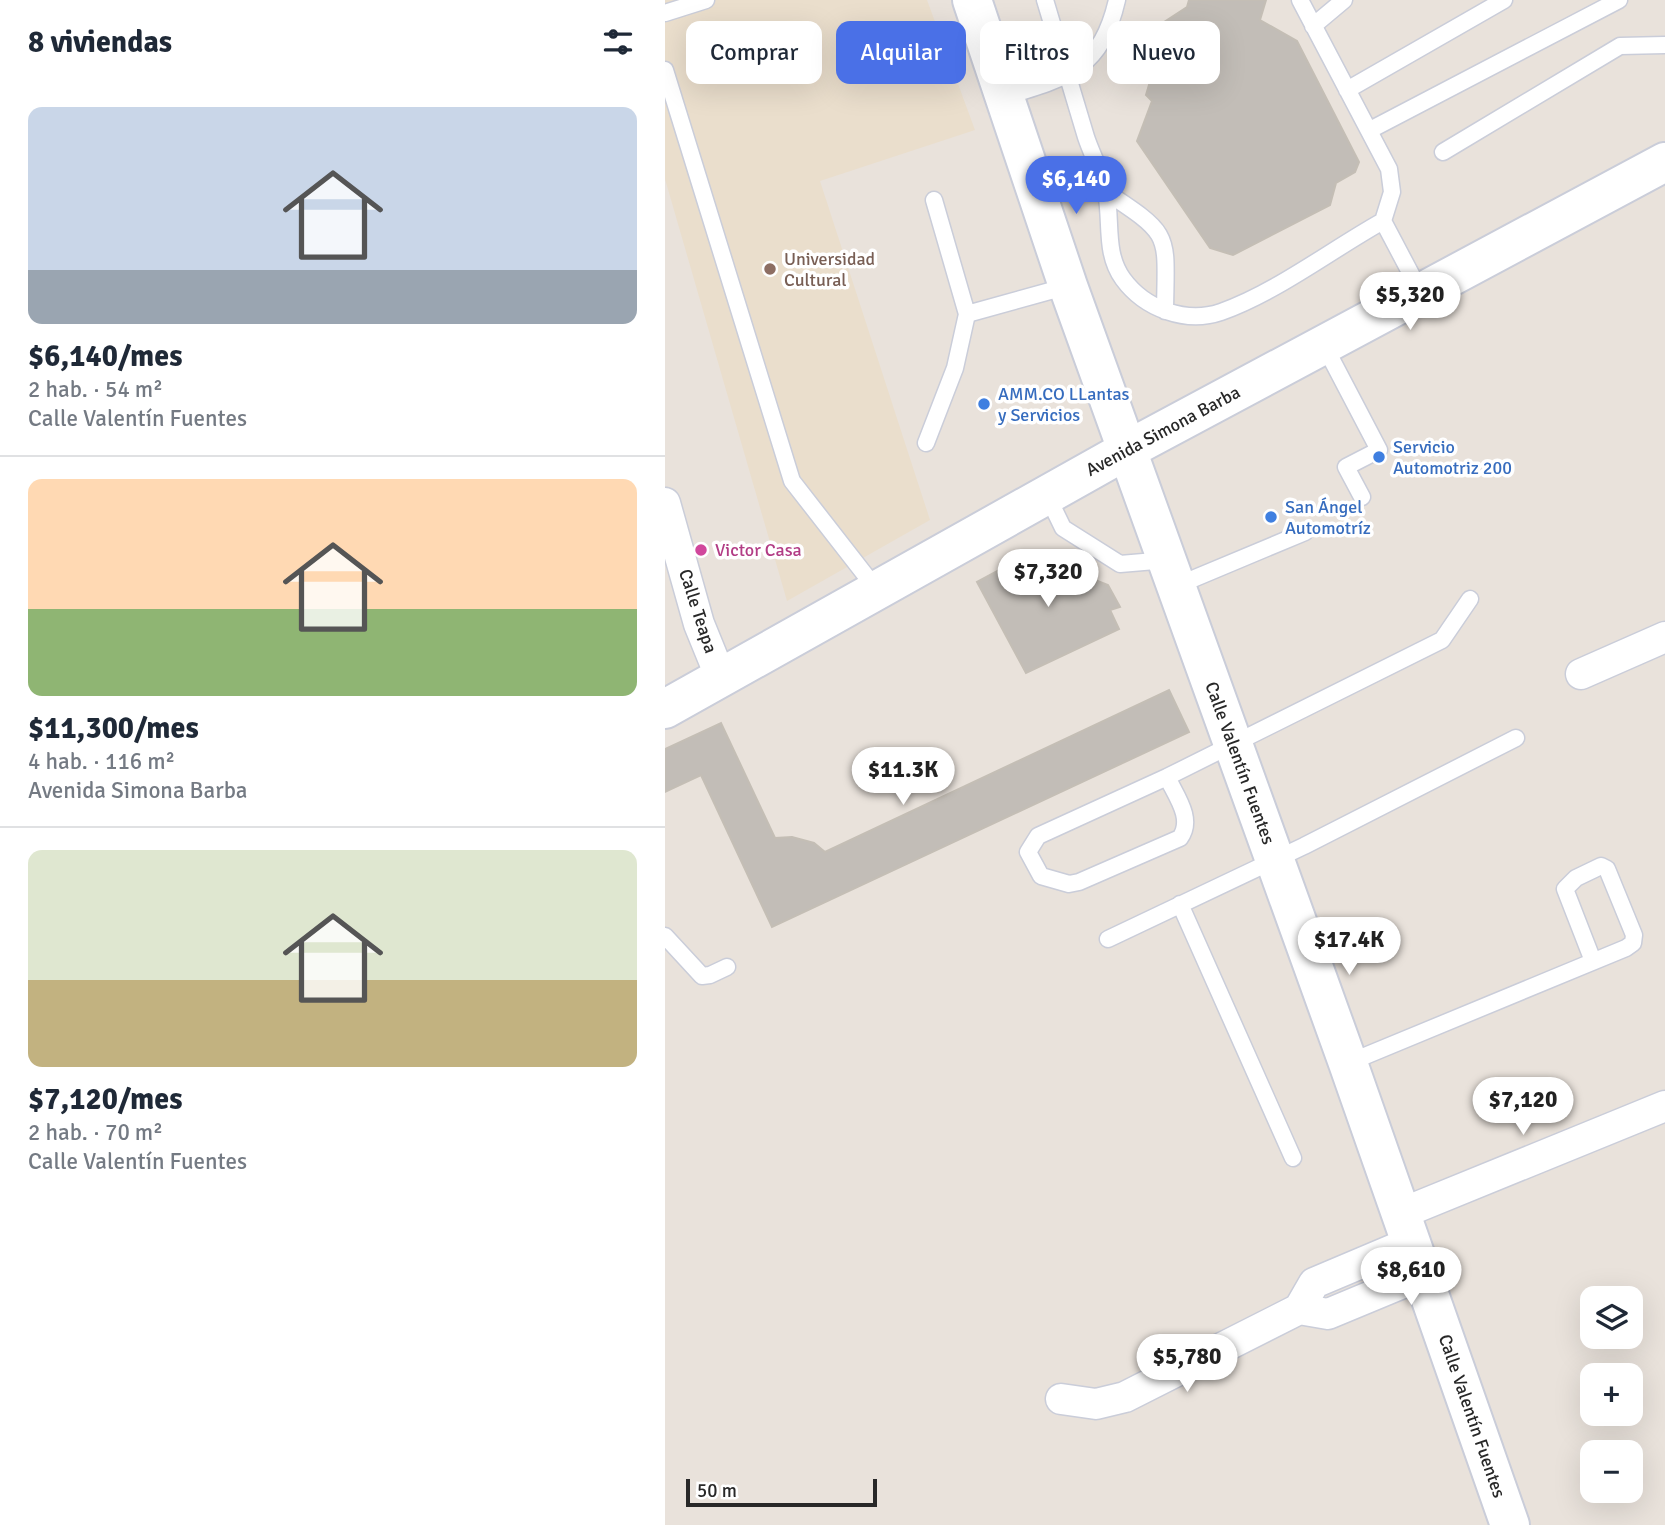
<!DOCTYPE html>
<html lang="es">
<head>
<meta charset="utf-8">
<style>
	body { margin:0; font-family:Signika,sans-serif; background:#f6f6f7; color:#1f2937; height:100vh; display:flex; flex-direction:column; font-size:26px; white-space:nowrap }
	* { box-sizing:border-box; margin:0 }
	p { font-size:23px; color:#747a83 }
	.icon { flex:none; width:38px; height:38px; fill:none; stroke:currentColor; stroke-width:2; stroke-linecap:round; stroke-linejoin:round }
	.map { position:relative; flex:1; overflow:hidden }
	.side { display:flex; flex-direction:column; background:#fff; width:665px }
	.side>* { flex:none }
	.hud { position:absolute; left:21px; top:21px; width:665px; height:63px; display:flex; gap:14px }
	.fabs { position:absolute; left:915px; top:1286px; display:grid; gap:14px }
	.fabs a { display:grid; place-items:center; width:63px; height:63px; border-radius:14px; background:#fff; box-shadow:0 7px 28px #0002; font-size:35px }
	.scale { position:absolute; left:21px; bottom:18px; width:191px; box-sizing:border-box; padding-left:7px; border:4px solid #282828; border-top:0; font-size:19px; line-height:24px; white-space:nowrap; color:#282828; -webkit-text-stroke:5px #fff; paint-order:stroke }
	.price { position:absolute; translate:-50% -60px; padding:0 16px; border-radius:24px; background:#fff; color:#222; font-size:23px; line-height:46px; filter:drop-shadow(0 2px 4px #0008) }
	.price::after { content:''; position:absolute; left:50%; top:42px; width:21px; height:16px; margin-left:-10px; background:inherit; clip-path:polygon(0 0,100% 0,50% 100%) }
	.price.current { background:#4a70e7; color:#fff }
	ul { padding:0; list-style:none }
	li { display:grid; align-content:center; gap:14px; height:371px; padding:0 28px }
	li+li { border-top:2px solid #e0e1e3 }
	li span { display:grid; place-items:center; height:217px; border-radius:14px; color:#555 }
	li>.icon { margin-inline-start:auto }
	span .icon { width:126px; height:126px; fill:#fffc; stroke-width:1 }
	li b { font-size:30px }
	h2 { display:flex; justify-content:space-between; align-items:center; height:84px; padding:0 28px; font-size:30px }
	.chip { padding:0 24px; border-radius:14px; background:#fff; box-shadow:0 7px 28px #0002; font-size:24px; line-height:63px }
	.chip.current { background:#4a70e7; color:#fff }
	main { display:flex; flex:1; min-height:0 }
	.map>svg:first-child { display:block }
</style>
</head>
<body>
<main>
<section class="side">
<h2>8 viviendas<svg class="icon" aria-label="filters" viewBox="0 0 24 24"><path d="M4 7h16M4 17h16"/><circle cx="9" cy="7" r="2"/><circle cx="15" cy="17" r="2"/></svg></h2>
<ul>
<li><span style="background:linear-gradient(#c9d6e8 75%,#9aa5b1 0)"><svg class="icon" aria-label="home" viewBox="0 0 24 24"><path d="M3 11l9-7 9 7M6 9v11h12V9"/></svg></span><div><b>$6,140/mes</b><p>2 hab. · 54 m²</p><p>Calle Valentín Fuentes</p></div></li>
<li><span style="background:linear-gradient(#ffd9b3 60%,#8fb573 0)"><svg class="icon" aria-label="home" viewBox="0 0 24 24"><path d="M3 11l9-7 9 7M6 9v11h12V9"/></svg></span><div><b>$11,300/mes</b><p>4 hab. · 116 m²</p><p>Avenida Simona Barba</p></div></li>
<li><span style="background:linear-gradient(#dfe7d0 60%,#c2b280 0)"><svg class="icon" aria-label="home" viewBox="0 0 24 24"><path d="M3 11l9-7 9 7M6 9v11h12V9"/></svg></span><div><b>$7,120/mes</b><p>2 hab. · 70 m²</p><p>Calle Valentín Fuentes</p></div></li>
</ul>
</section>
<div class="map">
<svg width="1000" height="1525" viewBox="0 0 1000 1525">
	<rect width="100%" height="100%" fill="#e9e2db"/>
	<path fill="#eadecc" d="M0,0h262l48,130 -155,51 110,339 -143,81 -122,-422z"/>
	<path fill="#c2bdb7" stroke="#c4beb5" stroke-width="2" d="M524,0h77l-6,20 37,21 62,121 -4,10 -19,11 -6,22 -97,50 -23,-7 -73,-107 15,-40 -6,-6 16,-54 -10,-11 35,-23z
		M364,554l79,31 12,22 -10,3 9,19 -93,44 -49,-91z
		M504,690l20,42 -417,195 -71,-152 -36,17v-43l56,-26 54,115 17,-1 22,6 11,9z"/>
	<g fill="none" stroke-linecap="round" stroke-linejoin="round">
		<g stroke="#cacdd9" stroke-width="19">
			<path id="lane" d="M380,0c14,46 27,91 41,137 6,18 16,36 20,55 6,29 -2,61 17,87 22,30 63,45 98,33 56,-20 110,-62 162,-91
				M635,0l89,169 3,23 -9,29 38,72
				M0,13l41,-13
				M648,26l31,-26
				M0,70l127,411 85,109
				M682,90l157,-90
				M339,97c62,-19 97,-27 113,-97
				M705,130l249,-130
				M778,152l177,-106 45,-1
				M441,192c67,44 60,41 59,119
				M269,200l33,114 101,-28
				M659,345l55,105 -33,17 16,30
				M261,443l29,-75 12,-54
				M382,495l16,33 57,36 47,-4
				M511,586l129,-54
				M502,777c9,19 27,42 13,61l-101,44 -10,2 -28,-8 -13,-24 10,-16 129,-59 275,-137 28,-41
				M515,904l113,254
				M0,936l37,40 8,-1 17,-8
				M443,939l196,-93 212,-108
				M683,1063l278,-115 7,-5 1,-8 -27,-66 -6,-3 -25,12 -11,11 28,72"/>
		</g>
		<g stroke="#cacdd9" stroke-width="33">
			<path id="street" d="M0,503l34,121 22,54
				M916,674l84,-37
				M735,1214l265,-108
				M634,1309l29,5 94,-39
				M396,1399l35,5 29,-7 174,-88 15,-26 97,-41"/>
		</g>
		<g stroke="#cacdd9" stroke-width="42">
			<path id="secondary" d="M307,0l96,286 280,777 162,462
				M0,709l462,-259 538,-288"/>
		</g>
		<use href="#lane" stroke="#fff" stroke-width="16"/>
		<use href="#street" stroke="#fff" stroke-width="30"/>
		<use href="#secondary" stroke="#fff" stroke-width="38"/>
	</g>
	<circle fill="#8d6e63" stroke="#fff" stroke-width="2.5" cx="105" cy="269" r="7"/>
	<g fill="#3f7fe0" stroke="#fff" stroke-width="2.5">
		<circle cx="319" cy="404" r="7"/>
		<circle cx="714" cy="457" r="7"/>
		<circle cx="606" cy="517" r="7"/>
	</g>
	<circle fill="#d1479c" stroke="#fff" stroke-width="2.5" cx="36" cy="550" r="7"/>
	<g text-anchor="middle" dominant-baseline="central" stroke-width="7" stroke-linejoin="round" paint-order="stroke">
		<g font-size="18" fill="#785e54" stroke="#fff" text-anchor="start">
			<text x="119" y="259">Universidad<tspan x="119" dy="21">Cultural</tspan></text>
		</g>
		<g font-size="18" fill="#366cbe" stroke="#fff" text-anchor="start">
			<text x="333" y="394">AMM.CO LLantas<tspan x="333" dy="21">y Servicios</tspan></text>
			<text x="728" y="447">Servicio<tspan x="728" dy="21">Automotriz 200</tspan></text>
			<text x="620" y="507">San Ángel<tspan x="620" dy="21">Automotríz</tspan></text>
		</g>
		<g font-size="18" fill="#282828" stroke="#fff">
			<text transform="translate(498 431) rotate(-28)">Avenida Simona Barba</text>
			<text transform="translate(33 611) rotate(72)">Calle Teapa</text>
			<text transform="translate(575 763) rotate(70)">Calle Valentín Fuentes</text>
			<text transform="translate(807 1416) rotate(71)">Calle Valentín Fuentes</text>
		</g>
		<g font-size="18" fill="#b23c85" stroke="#fff" text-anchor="start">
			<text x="50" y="550">Victor Casa</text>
		</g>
	</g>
</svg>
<div class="fabs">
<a><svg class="icon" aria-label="layers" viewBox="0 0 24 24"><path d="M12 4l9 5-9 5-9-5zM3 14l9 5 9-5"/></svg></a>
<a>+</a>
<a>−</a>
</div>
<div class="scale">50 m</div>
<b class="price current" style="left:411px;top:216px">$6,140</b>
<b class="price" style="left:745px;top:332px">$5,320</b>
<b class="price" style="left:383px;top:609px">$7,320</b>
<b class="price" style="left:238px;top:807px">$11.3K</b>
<b class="price" style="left:684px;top:977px">$17.4K</b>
<b class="price" style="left:858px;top:1137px">$7,120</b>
<b class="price" style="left:746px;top:1307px">$8,610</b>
<b class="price" style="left:522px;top:1394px">$5,780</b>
<div class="hud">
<a class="chip">Comprar</a>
<a class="chip current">Alquilar</a>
<a class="chip">Filtros</a>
<a class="chip">Nuevo</a>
</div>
</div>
</main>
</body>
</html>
